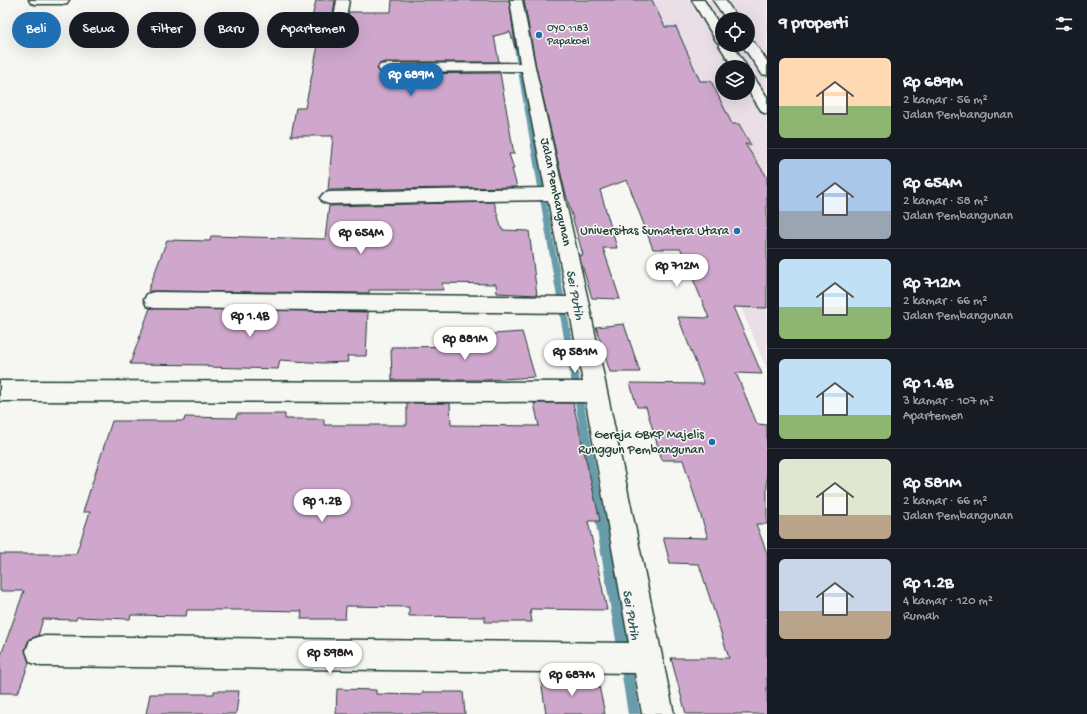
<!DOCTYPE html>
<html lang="id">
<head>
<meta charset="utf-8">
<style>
	body { margin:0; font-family:"Gochi Hand",sans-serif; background:#20242c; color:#f1f3f6; height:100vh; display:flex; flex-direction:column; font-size:15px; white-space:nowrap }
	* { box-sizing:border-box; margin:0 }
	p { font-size:13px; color:#9ea1a6 }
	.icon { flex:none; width:22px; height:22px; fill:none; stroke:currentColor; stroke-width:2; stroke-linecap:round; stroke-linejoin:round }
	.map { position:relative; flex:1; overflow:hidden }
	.drawer { display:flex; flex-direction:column; background:#171b24; width:320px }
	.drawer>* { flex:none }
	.banner { position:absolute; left:12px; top:12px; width:380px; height:36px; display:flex; gap:8px }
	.controls { position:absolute; left:715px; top:12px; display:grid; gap:8px }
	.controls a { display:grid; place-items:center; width:40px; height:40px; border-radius:50%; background:#171b24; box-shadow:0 4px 16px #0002; font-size:20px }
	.price { position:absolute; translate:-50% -34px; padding:0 9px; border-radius:14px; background:#fff; color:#222; font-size:13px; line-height:26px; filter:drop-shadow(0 1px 2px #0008) }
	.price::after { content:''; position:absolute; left:50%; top:24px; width:12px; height:9px; margin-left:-6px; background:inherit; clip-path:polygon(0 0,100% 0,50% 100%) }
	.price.on { background:#1f6fb2; color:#fff }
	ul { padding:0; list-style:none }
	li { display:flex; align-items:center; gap:12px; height:100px; padding:0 12px }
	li+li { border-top:1px solid #363941 }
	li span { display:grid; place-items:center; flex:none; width:112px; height:80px; border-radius:6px; color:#555 }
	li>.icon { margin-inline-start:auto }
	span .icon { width:48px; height:48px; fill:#fffc; stroke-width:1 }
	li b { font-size:17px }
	h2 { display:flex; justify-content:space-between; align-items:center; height:48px; padding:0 12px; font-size:17px }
	.pill { padding:0 14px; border-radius:18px; background:#171b24; box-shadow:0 4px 16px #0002; font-size:14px; line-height:36px }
	.pill.on { background:#1f6fb2; color:#fff }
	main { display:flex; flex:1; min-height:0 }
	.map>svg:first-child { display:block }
</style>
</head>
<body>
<main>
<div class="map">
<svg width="767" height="714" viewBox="0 0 767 714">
	<rect width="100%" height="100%" fill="#f6f6f2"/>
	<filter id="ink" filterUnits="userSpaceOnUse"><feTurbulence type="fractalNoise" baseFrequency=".025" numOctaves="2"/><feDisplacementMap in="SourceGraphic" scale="8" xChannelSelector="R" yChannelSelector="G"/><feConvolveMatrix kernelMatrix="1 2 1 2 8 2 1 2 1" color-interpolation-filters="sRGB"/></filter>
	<g filter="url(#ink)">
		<path fill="#eadee7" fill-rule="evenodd" d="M609,0h158v369zM722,19h26v26h-26zM722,67h26v26h-26z"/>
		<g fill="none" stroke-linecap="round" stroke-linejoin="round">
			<path fill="#689cab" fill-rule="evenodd" d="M512,36l4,1 114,615 -2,4 -4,2 -4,-2 -2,-4z
				M626,658l4,2 2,4 8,50h-12l-8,-50 2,-4z"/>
		</g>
		<path fill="#cfa7cd" stroke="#1f3d34" d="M316,0h19l-4,30 2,4 11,-1 5,-21h42l1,-12h117l7,50 -6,-18 -16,4 5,26h-114l-6,2 -2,5 3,3 5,2 115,-1 14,81h-5l5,15h-2l5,18 -189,3 5,-54h-42l5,-28h9l16,-77h-12z
			M524,0h128l13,27h11l24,54h11l21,43h7l12,21 -6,-1 22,33v131l-34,-1 29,67 -26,-1 21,51 10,1v99h-11l11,29v161h-81l-15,-56h58l-30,-94 -29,-1 -7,-26 45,1 -25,-78h-21l-16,-53h-9l-7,-24 74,1 -26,-67 31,1 -28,-69h-28l-26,-69 -27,10 17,58h-14l17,51 -28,-1 -13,-43h4l-19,-68 -28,-120z
			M494,202l8,28 27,1 8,64 -40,-2 -1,-9 -54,-1 1,7h-74v3l-221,-2 19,-51 43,1 1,-5 114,3 4,-33z
			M150,308l218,4 -2,44h-19l1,6 -25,1 -43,-3 -2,9 -71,-2v-2l-77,-1z
			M624,324l16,48h-30l-14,-45z
			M522,332l13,45 -49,3h-94l-1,-33 92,-1 -3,-11z
			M407,403h43l1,22 88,1 -5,-23h39l27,118h-12l19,89 -77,-1 2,13h-47v-5l-76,-1v-9l-63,-1 -1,13h-44l1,-8 -53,-1h-62l-1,6 -55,-1 -1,4 -53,-2 -1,3 -33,-1 -5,17 -9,3 -4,11 4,13 -11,30h-18v-35l24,-67h-24v-37h76l14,-42h-7l29,-91h72l1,-4 51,1 1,-4h48v5h39v6h83z
			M541,680l57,1 7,33h-59z
			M337,689l39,1v4l46,1v-3h41l2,22h-129z
			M214,691h25l-3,23h-90l4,-20h64z"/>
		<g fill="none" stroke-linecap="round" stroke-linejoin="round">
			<g stroke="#1f3d34" stroke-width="3">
				<path id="street" d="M29,0h40l-2,3 -4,1h-28l-4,-1z
					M337,0h12l-5,30 -1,3h-10l-1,-3z
					M510,0h12l13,67 54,238 85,409h-32l-7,-41 -594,-7 -11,-4 -4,-11 4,-11 11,-4 588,7 -43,-241 -586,-1v-20l583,1 -13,-69 -416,-5 -7,-2 -3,-6 3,-6 7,-2 413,5 -19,-97 -219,4 -6,-2 -3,-4 3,-4 6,-2 216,-4 -23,-117 -137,1 -5,-1 -2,-3 2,-3 5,-1 135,-1z
					M692,0h12l18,29v16h11l14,22h-14l-14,-22 2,-2 -4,-1 -2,-3z
					M713,0h12l13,19h-12z
					M748,40l5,1 14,20v14l-5,-1 -20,-29h6z
					M748,75l5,1 14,21v17l-5,-2 -14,-22z"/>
			</g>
			<use href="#street" fill="#f6f6f2" fill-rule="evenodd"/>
		</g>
	</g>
	<g fill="#1f6fb2" stroke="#f6f6f2" stroke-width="1.5">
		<circle cx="539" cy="35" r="4"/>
		<circle cx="737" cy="231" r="4"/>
		<circle cx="712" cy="442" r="4"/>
	</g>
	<g text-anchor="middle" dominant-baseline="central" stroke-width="3" stroke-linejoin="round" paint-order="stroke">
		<g font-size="11" fill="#1f3d34" stroke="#f6f6f2" text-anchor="start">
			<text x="547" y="29">OYO 1183<tspan x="547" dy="13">Papakoel</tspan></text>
		</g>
		<g font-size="13" fill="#1f3d34" stroke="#f6f6f2">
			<text transform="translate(555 192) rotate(78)">Jalan Pembangunan</text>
		</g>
		<g font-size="13" fill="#1f3d34" stroke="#f6f6f2" text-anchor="end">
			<text x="729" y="231">Universitas Sumatera Utara</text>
			<text x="704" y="435">Gereja GBKP Majelis<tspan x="704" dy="15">Runggun Pembangunan</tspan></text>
		</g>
		<g font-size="14" font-style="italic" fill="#375d5c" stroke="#f6f6f2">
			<text transform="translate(574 295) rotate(79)">Sei Putih</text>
			<text transform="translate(630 615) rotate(80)">Sei Putih</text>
		</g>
	</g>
</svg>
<div class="controls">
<a><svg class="icon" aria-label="locate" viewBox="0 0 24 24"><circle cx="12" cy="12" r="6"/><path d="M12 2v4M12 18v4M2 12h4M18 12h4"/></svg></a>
<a><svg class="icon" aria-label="layers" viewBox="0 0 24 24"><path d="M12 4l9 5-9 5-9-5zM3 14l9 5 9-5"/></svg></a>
</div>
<b class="price on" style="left:411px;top:97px">Rp 689M</b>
<b class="price" style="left:361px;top:255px">Rp 654M</b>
<b class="price" style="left:677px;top:288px">Rp 712M</b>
<b class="price" style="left:250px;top:338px">Rp 1.4B</b>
<b class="price" style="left:465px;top:361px">Rp 881M</b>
<b class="price" style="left:575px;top:374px">Rp 581M</b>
<b class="price" style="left:322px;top:523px">Rp 1.2B</b>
<b class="price" style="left:330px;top:675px">Rp 598M</b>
<b class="price" style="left:572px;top:697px">Rp 687M</b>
<div class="banner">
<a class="pill on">Beli</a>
<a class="pill">Sewa</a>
<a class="pill">Filter</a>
<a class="pill">Baru</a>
<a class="pill">Apartemen</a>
</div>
</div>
<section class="drawer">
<h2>9 properti<svg class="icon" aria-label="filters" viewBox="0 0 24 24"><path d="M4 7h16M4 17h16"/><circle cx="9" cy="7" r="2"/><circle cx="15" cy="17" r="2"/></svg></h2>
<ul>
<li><span style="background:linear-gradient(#ffd9b3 60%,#8fb573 0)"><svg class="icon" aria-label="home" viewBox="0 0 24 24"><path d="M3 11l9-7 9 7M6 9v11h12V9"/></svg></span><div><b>Rp 689M</b><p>2 kamar · 56 m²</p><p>Jalan Pembangunan</p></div></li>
<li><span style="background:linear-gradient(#a9c7e8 65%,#9aa5b1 0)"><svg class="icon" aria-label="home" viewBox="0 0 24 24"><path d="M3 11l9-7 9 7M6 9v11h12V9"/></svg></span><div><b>Rp 654M</b><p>2 kamar · 58 m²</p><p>Jalan Pembangunan</p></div></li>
<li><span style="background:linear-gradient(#bfe0f5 60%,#8fb573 0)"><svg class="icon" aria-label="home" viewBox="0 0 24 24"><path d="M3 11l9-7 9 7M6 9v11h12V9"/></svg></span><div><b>Rp 712M</b><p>2 kamar · 66 m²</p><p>Jalan Pembangunan</p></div></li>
<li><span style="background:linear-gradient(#bfe0f5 70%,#8fb573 0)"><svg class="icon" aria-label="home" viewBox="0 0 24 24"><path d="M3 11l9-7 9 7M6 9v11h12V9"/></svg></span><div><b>Rp 1.4B</b><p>3 kamar · 107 m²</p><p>Apartemen</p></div></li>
<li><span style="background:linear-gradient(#dfe7d0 70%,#b9a48a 0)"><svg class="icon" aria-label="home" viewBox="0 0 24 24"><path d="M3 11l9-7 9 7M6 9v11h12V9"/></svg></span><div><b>Rp 581M</b><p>2 kamar · 66 m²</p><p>Jalan Pembangunan</p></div></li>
<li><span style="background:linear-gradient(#c9d6e8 65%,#b9a48a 0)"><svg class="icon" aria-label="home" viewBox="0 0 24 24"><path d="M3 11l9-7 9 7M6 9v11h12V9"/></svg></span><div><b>Rp 1.2B</b><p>4 kamar · 120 m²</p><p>Rumah</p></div></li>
</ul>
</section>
</main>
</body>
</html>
